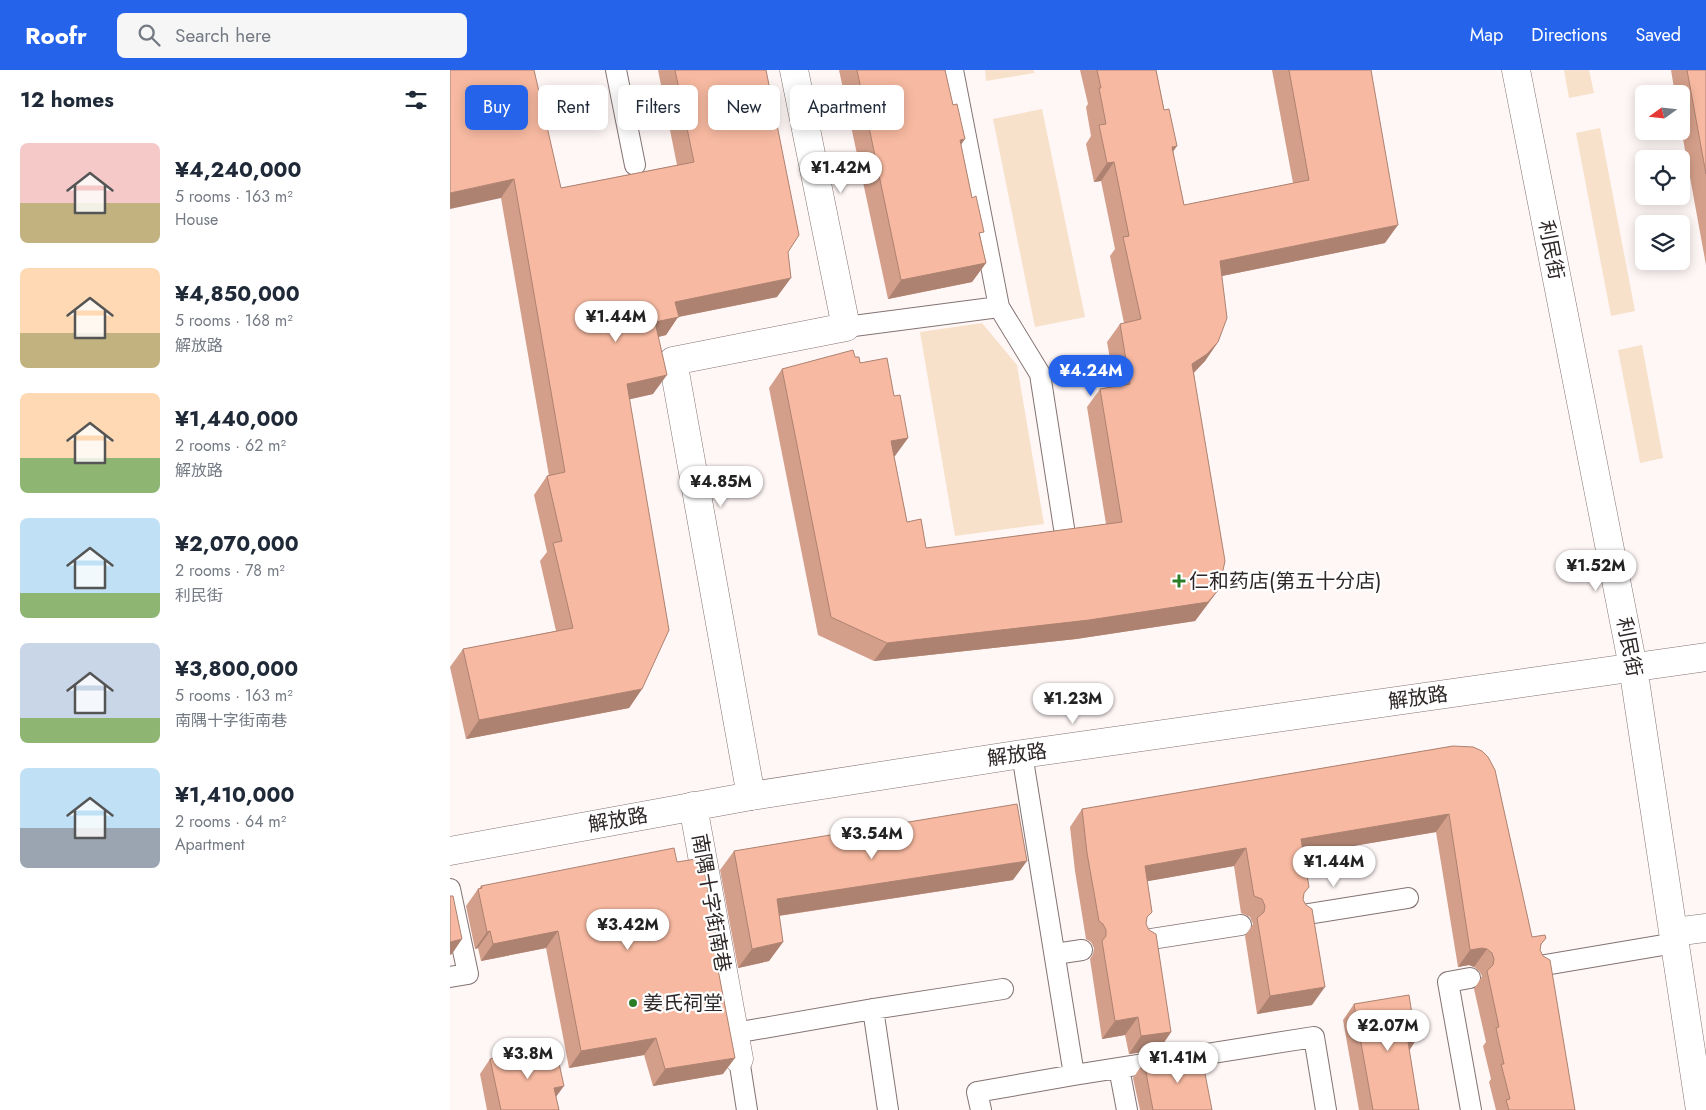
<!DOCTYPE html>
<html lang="en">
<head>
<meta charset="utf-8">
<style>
	body { margin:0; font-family:Jost,"Noto Sans SC",sans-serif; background:#f6f6f7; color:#1f2937; height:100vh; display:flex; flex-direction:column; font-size:19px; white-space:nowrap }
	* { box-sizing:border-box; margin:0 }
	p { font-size:16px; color:#747a83 }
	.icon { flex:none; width:28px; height:28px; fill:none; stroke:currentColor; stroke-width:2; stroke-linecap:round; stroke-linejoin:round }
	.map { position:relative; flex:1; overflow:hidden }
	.side { display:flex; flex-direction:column; background:#fff; width:450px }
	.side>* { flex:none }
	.hud { position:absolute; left:15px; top:15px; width:475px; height:45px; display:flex; gap:10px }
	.needle { width:32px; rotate:255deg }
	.tools { position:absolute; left:1185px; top:15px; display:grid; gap:10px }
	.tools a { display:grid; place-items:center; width:55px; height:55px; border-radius:8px; background:#fff; box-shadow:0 2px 12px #0003; font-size:25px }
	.price { position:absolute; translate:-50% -42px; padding:0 11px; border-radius:18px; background:#fff; color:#222; font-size:16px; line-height:32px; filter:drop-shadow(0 1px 2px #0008) }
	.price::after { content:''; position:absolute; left:50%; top:30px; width:15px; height:11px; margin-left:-8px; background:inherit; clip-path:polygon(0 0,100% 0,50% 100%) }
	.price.current { background:#2563eb; color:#fff }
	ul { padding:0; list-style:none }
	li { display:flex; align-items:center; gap:15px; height:125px; padding:0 20px }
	li span { display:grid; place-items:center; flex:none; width:140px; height:100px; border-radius:8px; color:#555 }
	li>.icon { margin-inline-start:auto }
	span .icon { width:60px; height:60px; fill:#fffc; stroke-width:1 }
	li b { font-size:21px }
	h2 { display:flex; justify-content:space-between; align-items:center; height:60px; padding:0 20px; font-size:21px }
	.pill { padding:0 18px; border-radius:8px; background:#fff; box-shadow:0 2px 12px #0003; font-size:18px; line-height:45px }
	.pill.current { background:#2563eb; color:#fff }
	header { display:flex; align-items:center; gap:30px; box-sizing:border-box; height:70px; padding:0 25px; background:#2563eb; color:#fff }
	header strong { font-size:24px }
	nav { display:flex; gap:28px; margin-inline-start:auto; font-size:18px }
	.search { width:350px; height:45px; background:#f6f6f7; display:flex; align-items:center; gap:12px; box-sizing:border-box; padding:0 18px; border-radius:8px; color:#747a83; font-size:19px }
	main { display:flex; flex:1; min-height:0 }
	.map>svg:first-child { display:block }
</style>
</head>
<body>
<header>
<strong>Roofr</strong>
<div class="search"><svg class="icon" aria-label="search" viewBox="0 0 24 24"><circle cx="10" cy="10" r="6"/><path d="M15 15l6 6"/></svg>Search here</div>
<nav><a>Map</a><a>Directions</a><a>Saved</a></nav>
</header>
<main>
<section class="side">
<h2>12 homes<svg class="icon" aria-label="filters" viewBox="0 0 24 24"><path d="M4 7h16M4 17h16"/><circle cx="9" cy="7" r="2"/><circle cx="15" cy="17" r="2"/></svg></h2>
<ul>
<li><span style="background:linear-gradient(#f6c9c9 60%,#c2b280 0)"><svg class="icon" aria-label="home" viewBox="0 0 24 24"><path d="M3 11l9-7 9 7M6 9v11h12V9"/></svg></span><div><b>¥4,240,000</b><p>5 rooms · 163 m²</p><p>House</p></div></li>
<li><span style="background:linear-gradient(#ffd9b3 65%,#c2b280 0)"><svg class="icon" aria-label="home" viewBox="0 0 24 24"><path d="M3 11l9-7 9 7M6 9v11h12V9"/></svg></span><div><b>¥4,850,000</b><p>5 rooms · 168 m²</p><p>解放路</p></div></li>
<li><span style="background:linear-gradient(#ffd9b3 65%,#8fb573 0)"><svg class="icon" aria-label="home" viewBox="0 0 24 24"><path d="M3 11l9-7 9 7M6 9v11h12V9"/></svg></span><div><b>¥1,440,000</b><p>2 rooms · 62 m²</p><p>解放路</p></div></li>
<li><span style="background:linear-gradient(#bfe0f5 75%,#8fb573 0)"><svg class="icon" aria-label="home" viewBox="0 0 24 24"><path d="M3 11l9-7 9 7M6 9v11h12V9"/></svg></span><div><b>¥2,070,000</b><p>2 rooms · 78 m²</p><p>利民街</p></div></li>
<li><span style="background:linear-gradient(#c9d6e8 75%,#8fb573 0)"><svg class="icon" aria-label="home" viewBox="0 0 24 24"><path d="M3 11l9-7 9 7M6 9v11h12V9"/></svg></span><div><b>¥3,800,000</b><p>5 rooms · 163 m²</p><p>南隅十字街南巷</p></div></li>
<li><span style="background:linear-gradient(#bfe0f5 60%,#9aa5b1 0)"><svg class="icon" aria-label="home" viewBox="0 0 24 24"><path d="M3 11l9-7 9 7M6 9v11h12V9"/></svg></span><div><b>¥1,410,000</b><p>2 rooms · 64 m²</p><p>Apartment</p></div></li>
</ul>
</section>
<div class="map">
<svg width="1256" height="1040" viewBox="0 0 1256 1040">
	<rect width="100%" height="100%" fill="#fff6f6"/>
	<path fill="#f8e1ca" d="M535,0h49v3l-48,8z
		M1114,0h25l5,23 -25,5z
		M592,39l43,208 -50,10 -42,-208z
		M1150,58l35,183 -24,5 -35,-183z
		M532,253l35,42 27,159 -89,12 -35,-204z
		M1192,275l21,113 -23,5 -22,-113z"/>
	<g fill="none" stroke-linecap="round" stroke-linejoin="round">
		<g stroke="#847373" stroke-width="22">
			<path id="service" d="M166,0l19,95
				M503,0l46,237
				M396,257l153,-20 41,67 24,154
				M572,684l52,321
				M0,819l18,85 -18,3
				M852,845l106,-17
				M695,870l96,-15
				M605,884l27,-4
				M1089,896l136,-23
				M1020,908l-22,4 23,128
				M423,939l15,101
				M285,963l138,-24 130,-20
				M289,989l8,51
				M669,998l8,42
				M531,1040l-4,-18 97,-17 240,-38 12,73"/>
		</g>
		<g stroke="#847373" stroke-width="29">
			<path id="minor" d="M301,726l-78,-435 173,-34 -52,-257
				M243,736l46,253
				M1224,862l32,-4"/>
		</g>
		<g stroke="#847373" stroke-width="29">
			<path id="tertiary" d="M1066,0l117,597 67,443
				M0,781l301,-55 271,-42 684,-97"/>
		</g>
		<use href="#service" stroke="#fff" stroke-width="20"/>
		<use href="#minor" stroke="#fff" stroke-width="28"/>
		<use href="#tertiary" stroke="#fff" stroke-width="28"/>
	</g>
	<path fill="#d49f8a" d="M0,0l111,118 116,-23 -19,-95h108l22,182 -11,45 -99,20 -12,18 -8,2 -5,57 -24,5 13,290 -13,19 -163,31 -16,-72 13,-18 93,-18 -16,-70 7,-9 -13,-57 13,-19h2l-48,-278z
		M389,0h106l41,193 -14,19 -84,17z
		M630,0h76l28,135 109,-22 -21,-113h99l14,173 -163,33 -4,66 -13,19 -11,12 25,216 -24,32 -119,18 -202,22 -56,-26 -49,-247 13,-19 73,-12 39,39 14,42 -14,18 13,66 19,26 180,-24 -19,-117 13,-18 15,-3 -8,-44 13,-18 4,-1 -14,-67 5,-7 -14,-68 -7,1 -8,-38 5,-8 -5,-29 2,-3z
		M1221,0h35v195l-25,-137v-34h-6z
		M1003,676l79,191 14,1 -6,8v4l35,160h-79l-7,-28 2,-3 -8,-33 3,-4 -12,-53 7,-11 1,-2 -3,-5 -5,-4 -5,-2 -11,2 -22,-135 -132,22 -1,46 9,105 -55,9 -12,-78 8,-12 -3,-7 -9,-4 -7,-47 -87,15 -1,43 25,108 -12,18 -30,4 -4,-19 -23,4 -12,-80 3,-5 1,-6 -3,-6 -5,-3 -11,-68 -5,-44 12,-18z
		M284,781l279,29 -234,36 4,26 -14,19 -31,7 -18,-98z
		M227,792l39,100 7,112 -70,12 -9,-31 -75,13 -23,-120 -65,13 -3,-13 -3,1 -9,-43 12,-17h1l2,-3z
		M904,934l55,46 10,60h-60l-16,-90z
		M40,989l66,39 3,12h-72l-7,-36z
		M694,992l68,48h-72l-7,-32z"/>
	<path fill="#ad8271" d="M515,69l-13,19 8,-18z
		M727,76l-13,19 8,-18z
		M664,92l-13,19 -7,1 13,-19z
		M64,109l-13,19 -51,11v-16z
		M948,155l-13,18 -178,36 13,-18z
		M536,193l-14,19 -84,17 13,-19z
		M341,208l-14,19 -99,20 -12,18 -24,6 13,-19 20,-20z
		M768,272l-13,19 -11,11 -15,10 13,-18z
		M217,305l-14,19 -39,9 13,-19z
		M458,368l-13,18 -17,3 13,-18z
		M769,519l-24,32 -119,18 -202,22 13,-18z
		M192,619l-13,19 -163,31 13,-19z
		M999,744l-13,18 -147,25 12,-18z
		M796,778l-12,18 -102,18 13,-18z
		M577,791l-14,19 -250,38 14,-19z
		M40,861l-12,17 -3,1 12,-17z
		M108,861l-12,17 -65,13 12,-17z
		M12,869l-10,15 -2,1v-13z
		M333,872l-14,19 -31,7 14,-19z
		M1032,878l5,1 -13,18 -5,-2 -11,2 12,-17z
		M875,917l-13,18 -55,9 13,-18z
		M688,947l-13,18 -23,4 13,-18z
		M721,962l-12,18 -30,4 12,-18z
		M206,968l-12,17 -75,13 12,-17z
		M966,970l-10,16 2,-14z
		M285,988l-12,16 -70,12 12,-17z
		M114,1016l-11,15 1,-13z"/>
	<path fill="#f7b9a1" stroke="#ad8271" d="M0,0h84l27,118 133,-26 -19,-92h91l33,165 -11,17 3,26 -116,24 4,15 -24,5 12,53 -40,9 42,246 -27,59 -163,31 -16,-71 110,-21 -20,-85 9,-2 -15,-65 18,-4 -51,-293 -64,14z
		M407,0h88l8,35 4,-1 8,35 -5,1 12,58 4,-2 8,36 -5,1 7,30 -85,17z
		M647,0h59l8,40 5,-1 8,37 -5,1 12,58 125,-25 -20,-110h82l27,155 -178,36 7,57 -9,24 -11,12 -15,10 33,197 -6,28 -11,13 -119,18 -202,23 -56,-26 -49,-248 71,-19 2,7h4l1,6 27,-5 7,38 6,-1 8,43 -17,3 16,81 14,-3 5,29 196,-26 -22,-133 30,-5 -10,-60 21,-5 -18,-82 6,-1 -15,-74 -7,1 -8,-38 7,-1 -7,-36h2z
		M1237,0h19v104z
		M1003,676l20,1 9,4 6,6 7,13 37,167 13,-2 1,3 -5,6 -1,6 3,6 7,4 25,150h-66l-3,-10 4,-1 -9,-35h3l-8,-36 3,-1 -12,-56 6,-6 1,-6 -2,-6 -5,-4 -5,-1 -12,2 -21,-136 -148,25 8,48 -5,6 -1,7 3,5 6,4 13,78 -55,9 -13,-78 7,-6 1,-6 -3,-7 -8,-3 -8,-48 -101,18 7,46 -5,5 -1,7 3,6 7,4 15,98 -30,4 -3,-19 -23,4 -13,-80 4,-5v-6l-3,-6 -4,-3 -12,-68 -5,-44z
		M567,734l10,57 -250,38 6,43 -31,7 -18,-98z
		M224,778l3,14 25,-4 18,100 -4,1 19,99 -70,11 -9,-31 -75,13 -23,-120 -65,13 -3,-13 -3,1 -9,-43 4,-1 -1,-2z
		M0,826h3l9,43 -12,3z
		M959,925l7,45 -8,2 11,68h-46l-19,-106z
		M105,975l9,41 -10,2 5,22h-58l-11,-51z
		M751,983l11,57h-59l-9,-48z"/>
	<g fill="#2c7d28" stroke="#fff" stroke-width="2">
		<path d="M726.5 503.5h5v5h5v5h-5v5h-5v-5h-5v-5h5z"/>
		<circle cx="183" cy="933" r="5"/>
	</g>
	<g text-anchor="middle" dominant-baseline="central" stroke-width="4.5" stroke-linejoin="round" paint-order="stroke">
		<g font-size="20" fill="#2e2727" stroke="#fff">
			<text transform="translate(1101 180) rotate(79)">利民街</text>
			<text transform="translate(1179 577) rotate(79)">利民街</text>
			<text transform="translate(968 628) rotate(-8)">解放路</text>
			<text transform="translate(567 685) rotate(-8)">解放路</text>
			<text transform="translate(168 750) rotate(-10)">解放路</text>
			<text transform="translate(261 833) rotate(80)">南隅十字街南巷</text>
		</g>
		<g font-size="20" fill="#2e2727" stroke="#fff" text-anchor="start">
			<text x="739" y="511">仁和药店(第五十分店)</text>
			<text x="193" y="933">姜氏祠堂</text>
		</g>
	</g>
</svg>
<div class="tools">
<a><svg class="needle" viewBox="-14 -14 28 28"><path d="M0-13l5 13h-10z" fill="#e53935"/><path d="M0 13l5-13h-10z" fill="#747a83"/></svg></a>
<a><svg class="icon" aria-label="locate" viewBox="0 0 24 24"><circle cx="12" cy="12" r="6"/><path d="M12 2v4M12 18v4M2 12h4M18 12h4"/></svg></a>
<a><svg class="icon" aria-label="layers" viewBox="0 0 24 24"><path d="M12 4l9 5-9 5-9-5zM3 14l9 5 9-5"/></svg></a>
</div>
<b class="price" style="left:391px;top:124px">¥1.42M</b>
<b class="price" style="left:166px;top:273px">¥1.44M</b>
<b class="price current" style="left:641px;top:327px">¥4.24M</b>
<b class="price" style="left:271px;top:438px">¥4.85M</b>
<b class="price" style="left:1146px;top:522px">¥1.52M</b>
<b class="price" style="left:623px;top:655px">¥1.23M</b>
<b class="price" style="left:422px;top:790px">¥3.54M</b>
<b class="price" style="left:884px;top:818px">¥1.44M</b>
<b class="price" style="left:178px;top:881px">¥3.42M</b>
<b class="price" style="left:938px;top:982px">¥2.07M</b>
<b class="price" style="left:78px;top:1010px">¥3.8M</b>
<b class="price" style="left:728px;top:1014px">¥1.41M</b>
<div class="hud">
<a class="pill current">Buy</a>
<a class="pill">Rent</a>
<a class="pill">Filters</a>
<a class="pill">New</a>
<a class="pill">Apartment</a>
</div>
</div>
</main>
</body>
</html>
